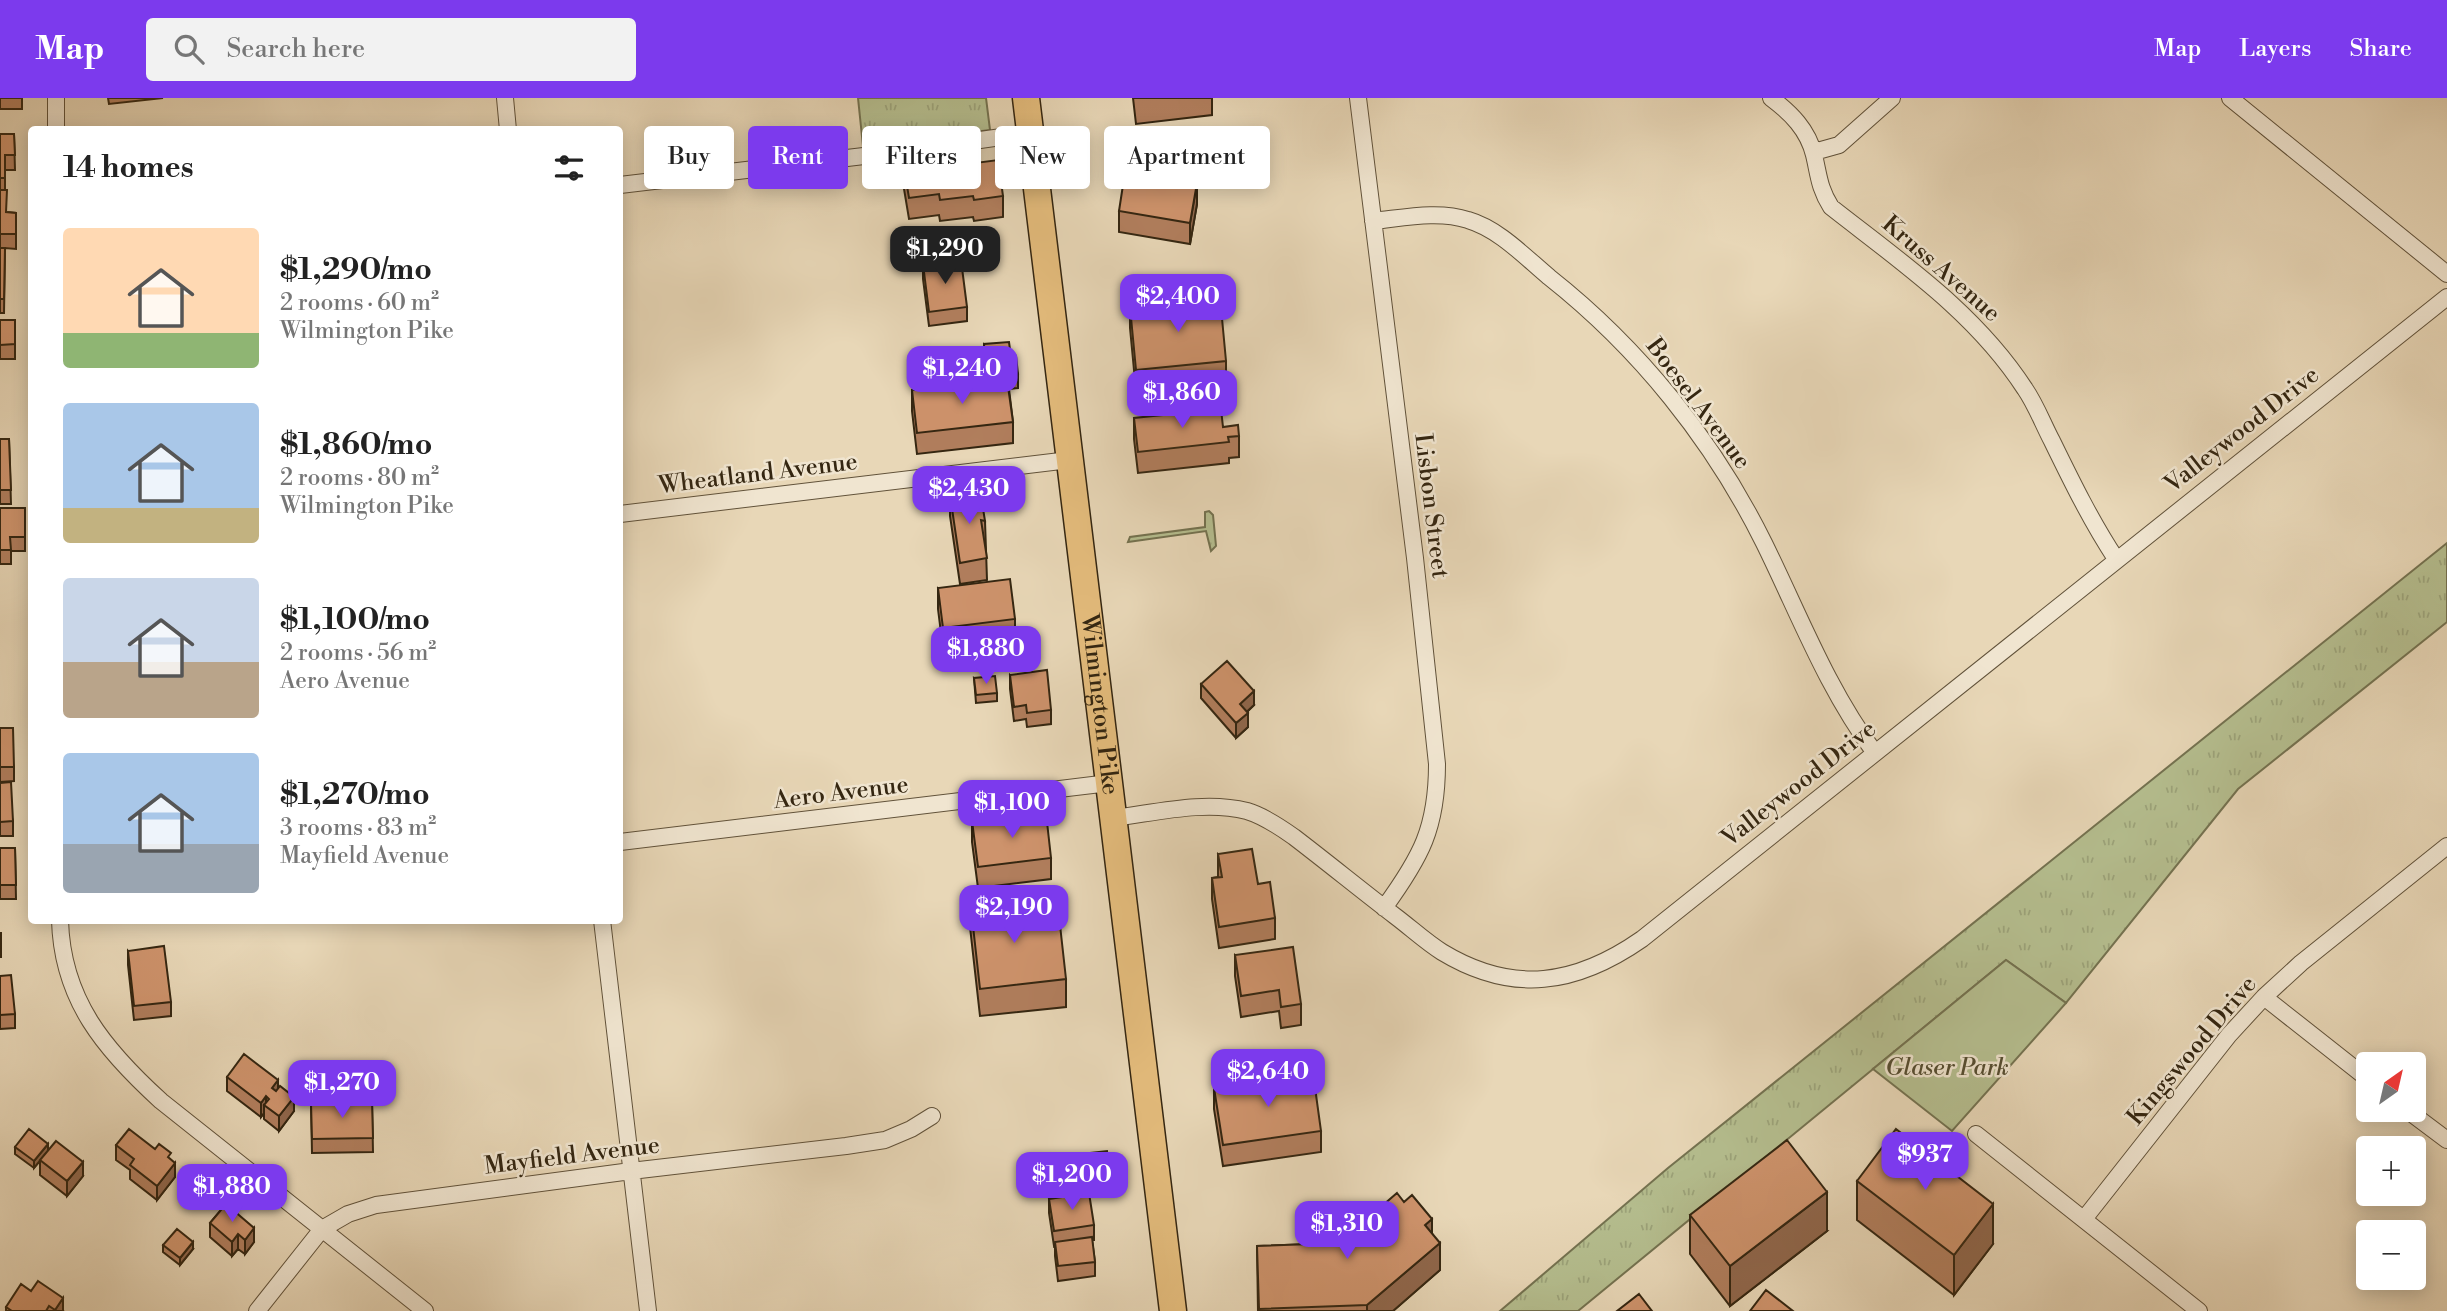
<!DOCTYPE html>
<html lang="en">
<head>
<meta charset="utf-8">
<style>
	body { margin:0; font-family:"Libre Bodoni",serif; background:#f2f2f2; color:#222; height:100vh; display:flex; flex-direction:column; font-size:26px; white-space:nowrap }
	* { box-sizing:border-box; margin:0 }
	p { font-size:23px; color:#767676 }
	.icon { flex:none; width:38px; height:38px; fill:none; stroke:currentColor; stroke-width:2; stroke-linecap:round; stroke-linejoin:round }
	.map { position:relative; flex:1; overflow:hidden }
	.drawer { position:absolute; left:28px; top:28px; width:595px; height:798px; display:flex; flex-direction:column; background:#fff; border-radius:7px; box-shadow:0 4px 18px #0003 }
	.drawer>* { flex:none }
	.banner { position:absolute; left:644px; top:28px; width:665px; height:63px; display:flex; gap:14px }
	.needle { width:46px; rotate:34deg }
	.controls { position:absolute; left:2356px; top:954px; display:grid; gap:14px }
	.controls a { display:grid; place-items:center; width:70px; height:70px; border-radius:7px; background:#fff; box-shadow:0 4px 18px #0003; font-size:35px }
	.price { position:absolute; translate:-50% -60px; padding:0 16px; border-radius:14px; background:#7c3aed; color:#fff; font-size:23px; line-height:46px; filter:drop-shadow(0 2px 4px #0008) }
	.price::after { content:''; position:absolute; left:50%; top:42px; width:21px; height:16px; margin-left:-10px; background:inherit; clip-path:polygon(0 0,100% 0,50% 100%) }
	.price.selected { background:#222; color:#fff }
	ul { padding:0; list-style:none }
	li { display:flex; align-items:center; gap:21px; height:175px; padding:0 35px }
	li span { display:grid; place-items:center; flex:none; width:196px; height:140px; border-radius:7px; color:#555 }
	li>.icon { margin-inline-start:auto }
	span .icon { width:84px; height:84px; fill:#fffc; stroke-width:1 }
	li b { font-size:30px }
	h2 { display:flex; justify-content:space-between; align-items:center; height:84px; padding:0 35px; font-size:30px }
	.tag { padding:0 24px; border-radius:7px; background:#fff; box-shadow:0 4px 18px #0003; font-size:24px; line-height:63px }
	.tag.selected { background:#7c3aed; color:#fff }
	header { display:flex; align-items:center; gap:42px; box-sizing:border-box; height:98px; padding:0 35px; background:#7c3aed; color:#fff }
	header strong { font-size:33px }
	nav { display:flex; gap:38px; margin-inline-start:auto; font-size:24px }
	.search { width:490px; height:63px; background:#f2f2f2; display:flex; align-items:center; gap:18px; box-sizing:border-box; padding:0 24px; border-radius:7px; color:#767676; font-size:26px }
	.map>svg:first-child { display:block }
</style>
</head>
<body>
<header>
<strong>Map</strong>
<div class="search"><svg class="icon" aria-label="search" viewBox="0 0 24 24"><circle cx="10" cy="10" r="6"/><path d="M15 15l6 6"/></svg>Search here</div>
<nav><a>Map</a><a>Layers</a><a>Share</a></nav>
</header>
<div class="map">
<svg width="2447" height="1213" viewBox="0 0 2447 1213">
	<defs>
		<pattern id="grass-tufts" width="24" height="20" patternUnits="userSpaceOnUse" patternTransform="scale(1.75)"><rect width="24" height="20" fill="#b5be8f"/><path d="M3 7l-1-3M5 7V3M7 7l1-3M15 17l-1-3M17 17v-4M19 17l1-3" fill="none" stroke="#9ca37a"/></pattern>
	</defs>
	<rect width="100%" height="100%" fill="#e8d7b7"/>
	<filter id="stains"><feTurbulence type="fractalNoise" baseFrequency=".00286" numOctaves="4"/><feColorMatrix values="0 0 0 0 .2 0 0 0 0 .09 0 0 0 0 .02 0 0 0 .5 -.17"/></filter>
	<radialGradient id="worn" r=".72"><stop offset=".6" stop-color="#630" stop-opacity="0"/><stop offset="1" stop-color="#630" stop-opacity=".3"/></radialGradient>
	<path fill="url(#grass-tufts)" stroke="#747250" stroke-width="2" d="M858,0h128l4,32 -127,16z
		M1209,413l4,4 3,31 -5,5 -5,-20 -78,11 2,-5 75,-10v-15z
		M2447,445v79l-209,167 -172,214 -60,-43 -428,351h-78l168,-143z"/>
	<path fill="#b5be8f" stroke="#747250" stroke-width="2" d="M2006,862l60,43 -114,128 -79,-62z"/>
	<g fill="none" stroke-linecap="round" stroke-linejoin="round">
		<g stroke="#61523a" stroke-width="18">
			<path id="minor" d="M505,0l3,32
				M1358,0l57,460 22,206c0,64 -16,93 -53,144
				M1771,0c20,15 37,32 43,57 5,21 5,33 17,52 70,55 145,106 194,182 11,16 18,35 27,52 20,41 39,80 64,118
				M2230,0l217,176
				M56,32v-32
				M1814,54l25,-7 53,-47
				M620,87l269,-32 141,-20
				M1373,123c30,-3 65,-11 95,-1 31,9 57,37 81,57 90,71 164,163 215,266 35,71 63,146 111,210
				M620,416l449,-54
				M1113,720c42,-5 91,-18 134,-7 17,5 33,16 47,26 34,26 67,53 101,79 16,12 31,26 47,36 71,43 134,33 200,-13l805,-642
				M620,744l489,-59
				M60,822c2,80 45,130 101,181l264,210
				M602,822l46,391
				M2264,899l104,82
				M2407,1012l40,30
				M1976,1036l223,177
				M2084,1121l145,-184 35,-38 37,-34 146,-117
				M257,1213l65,-82 26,-15 28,-9 255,-34 215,-25 39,-6 26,-11 21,-13"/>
		</g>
		<g stroke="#342611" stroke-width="29">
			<g id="primary">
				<path id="s1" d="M1026,0l147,1213"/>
			</g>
		</g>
		<use href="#minor" stroke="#f0e5d0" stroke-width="16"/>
		<use href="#primary" stroke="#e4bc7c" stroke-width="26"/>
	</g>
	<path fill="#b17e5d" stroke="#342611" stroke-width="2" d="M0,0h22v11h-22z
		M108,0h55l-54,6z
		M1133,0h79v17l-76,9z
		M0,36h14l1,36h-10v20l1,22 10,1v36l-11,-1 -1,65h-4z
		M904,70h33l66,28v21l-29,4 -1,-4 -33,4 -1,-6 -30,4 -5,-30z
		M1142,77l17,1 38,28 -7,40 -71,-12v-21z
		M923,166l44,43v14l-38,5 -6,-47z
		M1130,209l96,54v21l-90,9 -6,-63z
		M0,222h15v39h-15z
		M984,246l27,13 7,17v14l-9,1 4,33v21l-96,11 -5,-43v-21l55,-6 -2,-26 19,-2z
		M1134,320l89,9 16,9v21l-10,1v5l-91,10 -4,-34z
		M0,341h9l2,65h-11z
		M950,397l35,26 2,59 -27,4 -10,-68z
		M0,410h25v43h-14v13h-11z
		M938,490l77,31v21l-72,9 -5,-40z
		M1010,577l41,35v14l-24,3 -1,-8 -12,2 -4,-32z
		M974,580l23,15v8l-21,2z
		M1201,586l53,21 -7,7 1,15 -12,11 -35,-40z
		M0,630l14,39v14l-14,1z
		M0,685l13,38v15h-13z
		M972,723l79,37v21l-73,9 -6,-46z
		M0,750h15l1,51h-16z
		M1218,756l40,30 17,34v21l-56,9 -7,-49v-21l6,-1z
		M970,801l56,29 40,51v28l-86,9 -10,-89z
		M128,853l43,51v14l-37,4 -6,-55z
		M1235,857l66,49v21l-20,3 -2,-17 -38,6 -6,-41z
		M0,878l15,38v14l-15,1z
		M227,979l51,11 16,23 -15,20 -15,-12v-6l-3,4 -34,-26z
		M1214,990l107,43v21l-98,14 -9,-57z
		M372,1003l1,51 -61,1 -1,-50z
		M116,1047l39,4 16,11 4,17 -18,23 -27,-21v-9l-14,-10z
		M15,1049l33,4 -14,17 -19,-14z
		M1064,1058l46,20v14l-43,5 -3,-25z
		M40,1062l43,16 -16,20 -27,-21z
		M1857,1083l136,63 -39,51 -97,-75z
		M1049,1101l45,26v15h-2l3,22v14l-37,5 -3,-25v-11l-1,1 -5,-33z
		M226,1106l28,38 -9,12 -7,-5 -6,7 -22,-19v-14z
		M1690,1117l137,16 -97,75 -40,-52z
		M1432,1135l8,37 -47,41h-135l-1,-65 82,-3z
		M163,1147l30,4 -13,16 -17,-13z
		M31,1193l32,20h-57v-4z"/>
	<path fill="#90674c" stroke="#342611" stroke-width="2" d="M1197,85v21l-7,40v-21z
		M1254,593v14l-14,13v-14z
		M1248,615v14l-12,11v-15z
		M278,982v14l-6,-6z
		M266,998v10l-2,-1v8l-3,4v-14z
		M294,999v14l-15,20v-15z
		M48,1046v7l-14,17v-7z
		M83,1064v14l-16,20v-15z
		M175,1065v14l-18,23v-14z
		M1827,1094v39l-97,75v-40z
		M1993,1106v40l-39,51v-40z
		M1432,1121v27l-7,-21z
		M254,1130v14l-9,12v-14z
		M238,1136v15l-6,7v-14z
		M193,1144v7l-13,16v-7z
		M1440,1145v27l-47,41h-26v-6z
		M63,1200v13h-8v-1z"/>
	<path fill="#ce936c" stroke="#342611" stroke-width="2" d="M0,36h14l1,21h-10v23h-5z
		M998,62l5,36 -29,4 -1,-4 -33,4 -1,-6 -30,4 -5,-30 32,-4 1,4z
		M1143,70l16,3 -1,5 39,7 -7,40 -71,-12 6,-39 17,3z
		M0,92h7l-1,22 10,1v21h-16z
		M0,150h5l-1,51h-4z
		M961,162l6,47 -38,5 -6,-48z
		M1220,199l6,64 -90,9 -6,-63z
		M0,222h15v24l-15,1z
		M1009,244l2,15 5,-1 2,18 -51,5 -2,-21 20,-2 -1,-12z
		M1007,281l6,43 -96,11 -5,-43z
		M1221,311l2,18 15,-2 1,11 -11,1 1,5 -91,10 -4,-34z
		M0,341h9l2,51h-11z
		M980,392l5,31 -4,-1 6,38 -27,5 -10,-68z
		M0,410h25v29h-15l1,13h-11z
		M1010,481l5,40 -72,9 -5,-40z
		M1227,563l27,30 -14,13 8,9 -12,10 -35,-39z
		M1047,572l4,40 -24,3 -1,-8 -12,2 -4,-32z
		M995,578l2,17 -21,2 -2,-17z
		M0,630h13l1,39h-14z
		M11,684l2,39 -13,1v-39z
		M1046,715l5,45 -73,9 -6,-46z
		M0,750h15l1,37h-16z
		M1252,751l6,35 12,-2 5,36 -56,9 -7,-49 10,-1 -4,-23z
		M1022,795l4,35 34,-3 6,54 -86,10 -10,-90z
		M0,835h1v24h-1z
		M164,848l7,56 -37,4 -6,-55z
		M1293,849l8,57 -20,3 -2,-17 -38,6 -6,-41z
		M11,877l4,39 -15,1v-39z
		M244,956l34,26 -6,8 4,3 4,-5 14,11 -15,19 -15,-11 5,-6 -3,-3 -5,7 -34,-26z
		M1313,975l8,58 -98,14 -9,-57z
		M372,1003l1,37 -61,1 -1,-36z
		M29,1031l19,15 -14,17 -19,-14z
		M129,1031l26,20 4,-5 12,9 -3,4 7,6 -18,23 -27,-21 4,-6 -18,-14z
		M1896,1031l97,75 -39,51 -97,-74z
		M1787,1042l40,52 -97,74 -40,-51z
		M56,1043l27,21 -16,19 -27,-21z
		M1107,1053l3,25 -43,5 -3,-25z
		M1089,1095l5,32 -40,6 -5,-32z
		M1397,1095l7,9 8,-7 20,24 -7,6 15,18 -73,62 -108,4 -2,-63 82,-3z
		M226,1106l28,24 -9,12 -7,-6 -6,8 -22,-19z
		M177,1131l16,13 -13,16 -17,-13z
		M1092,1139l3,25 -37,4 -3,-24z
		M38,1183l25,17 -8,12 -6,-4 -3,5h-34l-6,-4 15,-23 10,7z
		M1766,1192l27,21h-43z
		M1639,1196l13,17h-35z"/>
	<g text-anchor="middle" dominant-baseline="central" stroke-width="5" stroke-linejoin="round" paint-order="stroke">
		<g font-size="24" fill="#342611" stroke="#f0e5d0">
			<text transform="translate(1941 171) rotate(41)">Kruss Avenue</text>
			<text transform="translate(1698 306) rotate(53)">Boesel Avenue</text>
			<text transform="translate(2242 332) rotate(-38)">Valleywood Drive</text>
			<text transform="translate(758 376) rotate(-7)">Wheatland Avenue</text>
			<text transform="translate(1431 408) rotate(83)">Lisbon Street</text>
			<text stroke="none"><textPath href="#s1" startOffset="611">Wilmington Pike</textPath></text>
			<text transform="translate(1799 686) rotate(-38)">Valleywood Drive</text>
			<text transform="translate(841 695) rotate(-7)">Aero Avenue</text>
			<text transform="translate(2192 953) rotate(-50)">Kingswood Drive</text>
			<text transform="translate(572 1058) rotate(-7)">Mayfield Avenue</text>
		</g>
		<g font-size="24" font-style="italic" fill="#544c30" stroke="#f0e5d0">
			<text x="1947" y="970">Glaser Park</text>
		</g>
	</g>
	<rect width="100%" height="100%" filter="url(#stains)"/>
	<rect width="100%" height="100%" fill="url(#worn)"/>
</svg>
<div class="controls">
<a><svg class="needle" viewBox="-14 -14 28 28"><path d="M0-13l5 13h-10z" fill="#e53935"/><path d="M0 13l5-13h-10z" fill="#767676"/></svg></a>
<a>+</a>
<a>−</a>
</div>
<b class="price selected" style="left:945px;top:188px">$1,290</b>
<b class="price" style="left:1178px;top:236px">$2,400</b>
<b class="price" style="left:962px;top:308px">$1,240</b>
<b class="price" style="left:1182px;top:332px">$1,860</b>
<b class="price" style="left:969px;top:428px">$2,430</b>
<b class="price" style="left:986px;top:588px">$1,880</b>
<b class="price" style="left:1012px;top:742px">$1,100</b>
<b class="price" style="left:1014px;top:847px">$2,190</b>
<b class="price" style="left:1268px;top:1011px">$2,640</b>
<b class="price" style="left:342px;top:1022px">$1,270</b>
<b class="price" style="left:1925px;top:1094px">$937</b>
<b class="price" style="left:1072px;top:1114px">$1,200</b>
<b class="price" style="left:232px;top:1126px">$1,880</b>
<b class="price" style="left:1347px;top:1163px">$1,310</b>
<div class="banner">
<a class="tag">Buy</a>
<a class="tag selected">Rent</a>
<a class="tag">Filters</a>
<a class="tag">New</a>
<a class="tag">Apartment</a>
</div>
<section class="drawer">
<h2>14 homes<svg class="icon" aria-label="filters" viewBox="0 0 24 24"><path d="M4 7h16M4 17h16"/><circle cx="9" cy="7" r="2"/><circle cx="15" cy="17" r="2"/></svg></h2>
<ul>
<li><span style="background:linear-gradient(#ffd9b3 75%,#8fb573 0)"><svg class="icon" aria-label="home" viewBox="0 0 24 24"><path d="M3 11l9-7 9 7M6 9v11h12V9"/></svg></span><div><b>$1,290/mo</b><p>2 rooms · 60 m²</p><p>Wilmington Pike</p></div></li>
<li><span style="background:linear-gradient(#a9c7e8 75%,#c2b280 0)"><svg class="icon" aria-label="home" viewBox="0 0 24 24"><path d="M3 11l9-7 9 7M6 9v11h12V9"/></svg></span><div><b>$1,860/mo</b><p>2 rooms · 80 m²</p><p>Wilmington Pike</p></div></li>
<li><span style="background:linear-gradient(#c9d6e8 60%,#b9a48a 0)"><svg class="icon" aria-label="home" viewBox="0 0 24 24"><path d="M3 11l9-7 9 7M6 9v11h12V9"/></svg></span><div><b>$1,100/mo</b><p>2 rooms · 56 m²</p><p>Aero Avenue</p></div></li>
<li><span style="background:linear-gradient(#a9c7e8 65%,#9aa5b1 0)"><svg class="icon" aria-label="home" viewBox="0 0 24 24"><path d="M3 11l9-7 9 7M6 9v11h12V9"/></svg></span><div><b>$1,270/mo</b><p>3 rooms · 83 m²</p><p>Mayfield Avenue</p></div></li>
</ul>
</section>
</div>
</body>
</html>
